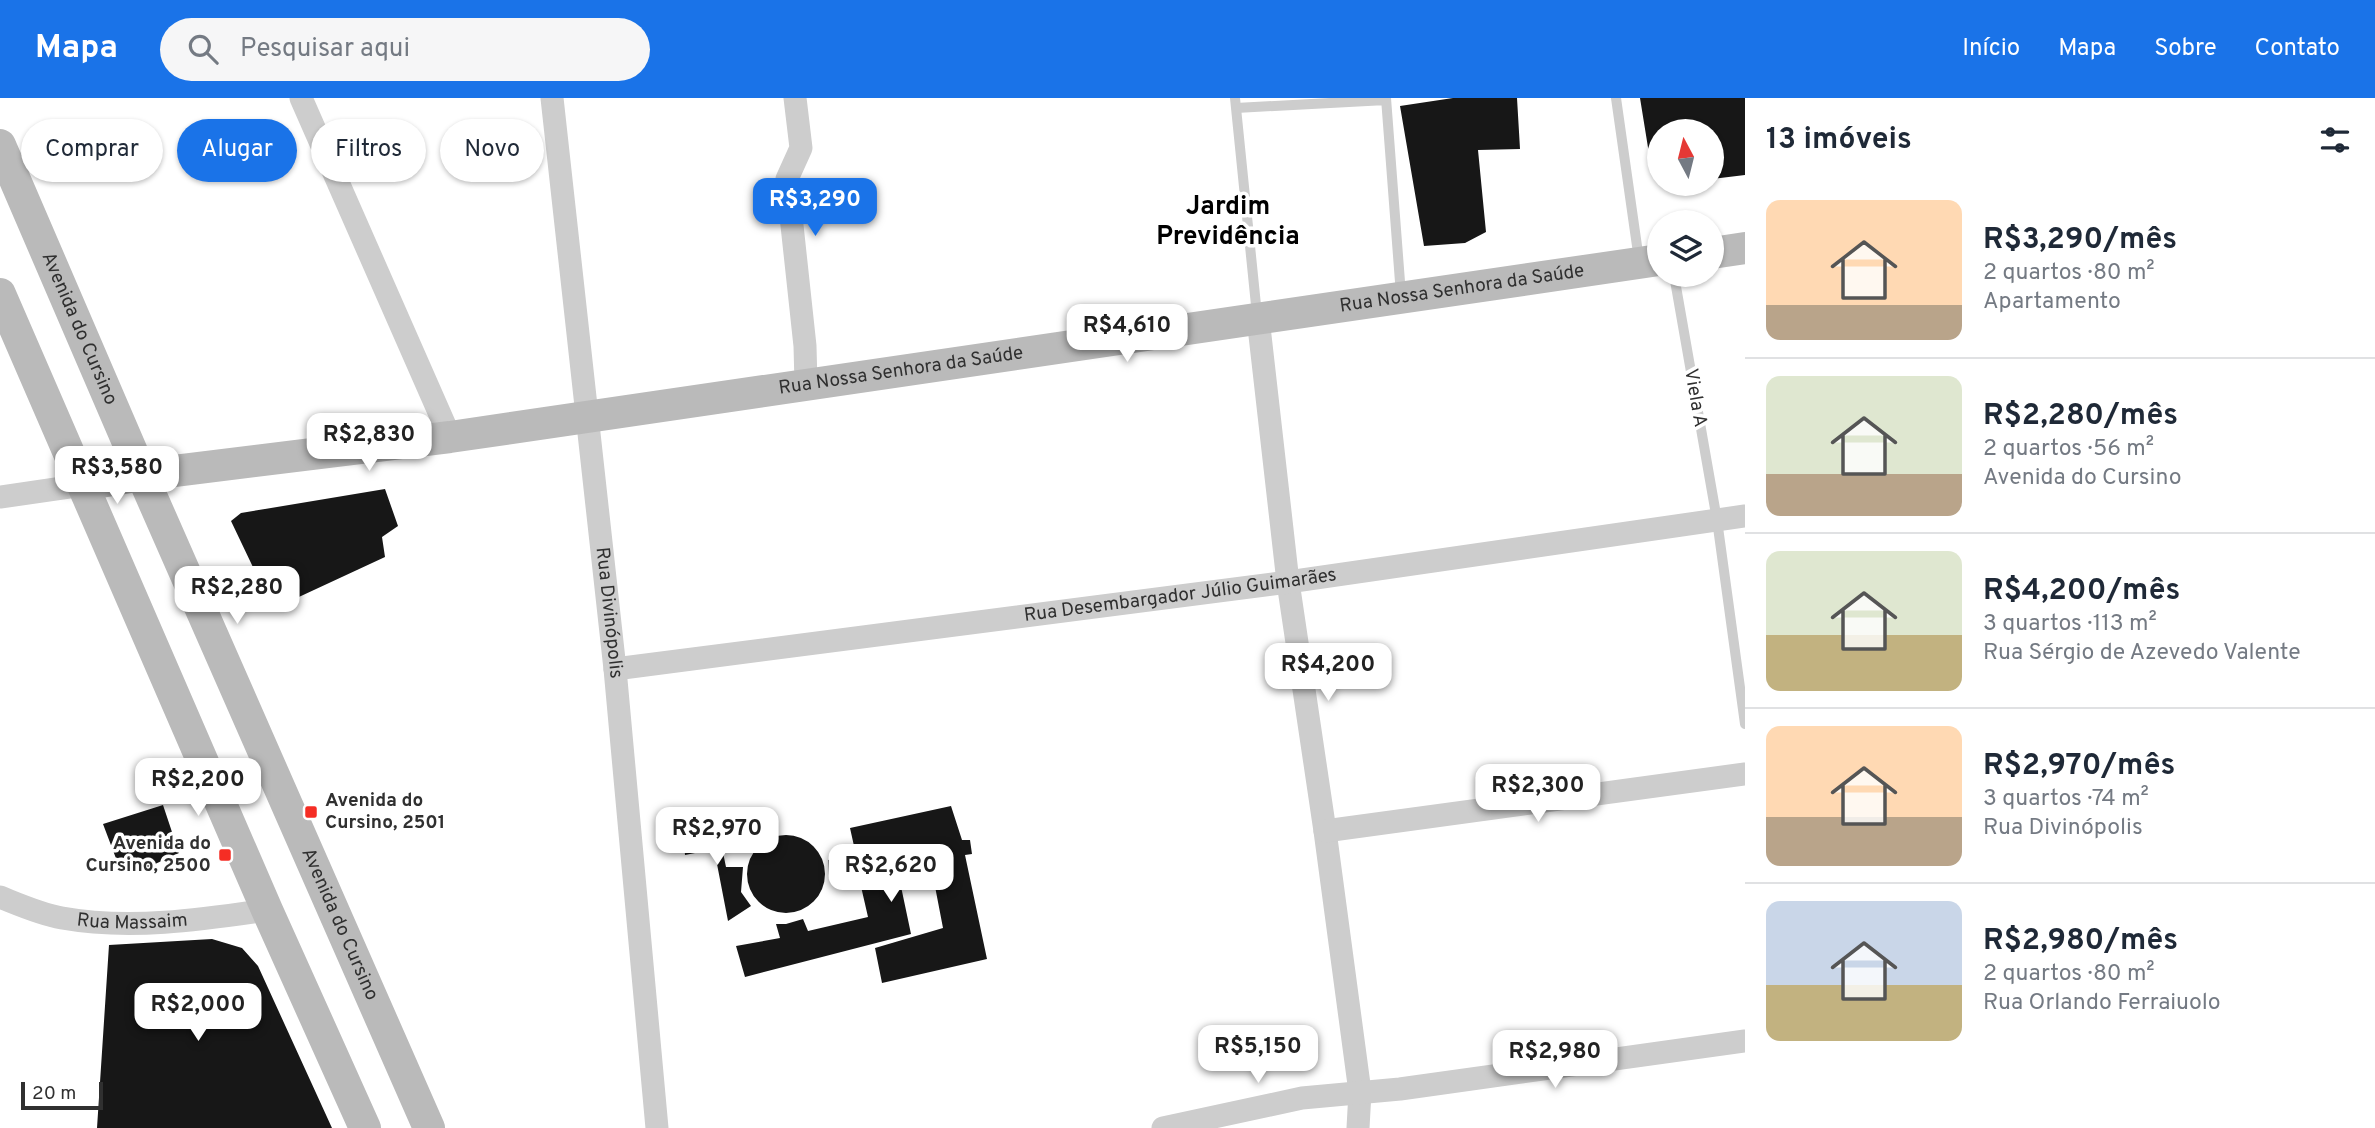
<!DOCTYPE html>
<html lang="pt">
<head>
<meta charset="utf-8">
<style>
	body { margin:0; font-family:Overpass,sans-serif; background:#f6f6f7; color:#1f2937; height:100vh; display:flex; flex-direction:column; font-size:26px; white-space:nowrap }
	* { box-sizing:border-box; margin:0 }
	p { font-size:23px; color:#747a83 }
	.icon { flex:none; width:38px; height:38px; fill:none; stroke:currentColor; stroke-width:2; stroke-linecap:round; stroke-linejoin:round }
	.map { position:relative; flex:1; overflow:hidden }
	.panel { display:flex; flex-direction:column; background:#fff; width:630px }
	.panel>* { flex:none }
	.banner { position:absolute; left:21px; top:21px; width:665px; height:63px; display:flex; gap:14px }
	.needle { width:46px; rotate:353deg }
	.fabs { position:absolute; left:1647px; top:21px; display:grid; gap:14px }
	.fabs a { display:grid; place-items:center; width:77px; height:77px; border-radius:50%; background:#fff; box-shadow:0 2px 5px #0004; font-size:35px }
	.scale { position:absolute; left:21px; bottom:18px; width:82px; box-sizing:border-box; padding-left:7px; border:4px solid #303030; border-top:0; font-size:19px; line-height:24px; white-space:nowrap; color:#303030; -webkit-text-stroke:5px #fff; paint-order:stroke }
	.price { position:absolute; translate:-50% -60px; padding:0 16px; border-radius:14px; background:#fff; color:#222; font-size:23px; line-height:46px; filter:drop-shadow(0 2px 4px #0008) }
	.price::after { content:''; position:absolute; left:50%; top:42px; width:21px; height:16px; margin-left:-10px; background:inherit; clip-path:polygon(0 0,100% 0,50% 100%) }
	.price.current { background:#1a73e8; color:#fff }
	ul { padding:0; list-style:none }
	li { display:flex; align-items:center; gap:21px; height:175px; padding:0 21px }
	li+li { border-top:2px solid #e0e1e3 }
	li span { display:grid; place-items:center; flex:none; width:196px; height:140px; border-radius:14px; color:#555 }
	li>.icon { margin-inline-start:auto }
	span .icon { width:84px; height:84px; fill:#fffc; stroke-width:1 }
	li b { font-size:30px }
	h2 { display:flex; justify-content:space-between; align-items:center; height:84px; padding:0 21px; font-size:30px }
	.chip { padding:0 24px; border-radius:32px; background:#fff; box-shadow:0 2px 5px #0004; font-size:24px; line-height:63px }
	.chip.current { background:#1a73e8; color:#fff }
	header { display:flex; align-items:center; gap:42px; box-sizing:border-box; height:98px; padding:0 35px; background:#1a73e8; color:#fff }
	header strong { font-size:33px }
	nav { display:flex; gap:38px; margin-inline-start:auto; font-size:24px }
	.search { width:490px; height:63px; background:#f6f6f7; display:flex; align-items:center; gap:18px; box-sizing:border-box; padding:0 24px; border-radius:38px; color:#747a83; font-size:26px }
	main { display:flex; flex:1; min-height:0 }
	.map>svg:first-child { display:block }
</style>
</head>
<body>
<header>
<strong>Mapa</strong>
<div class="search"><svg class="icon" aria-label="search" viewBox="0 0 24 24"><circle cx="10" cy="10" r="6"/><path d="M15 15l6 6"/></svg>Pesquisar aqui</div>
<nav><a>Início</a><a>Mapa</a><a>Sobre</a><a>Contato</a></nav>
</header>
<main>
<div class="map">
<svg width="1745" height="1030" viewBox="0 0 1745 1030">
	<rect width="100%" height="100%" fill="#fff"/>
	<path fill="#171717" d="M1453,0h64l3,51 -42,1 8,82 -21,11 -41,3 -24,-140z
		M1640,0h105v77l-33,4v-48h-53v34l-8,1z
		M385,391l13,37 -16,11 3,20 -112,52 -42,-88 10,-8z
		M163,707l16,48 -37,17 -22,-1 -17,-45z
		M951,708l11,34h8l2,14 -7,1 22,104 -105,24 -7,-35 68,-20 -15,-78 -33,8 16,76 -166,43 -9,-31 44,-8 -4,-14h10l17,-5 5,12 60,-14 -11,-48 -28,7 -1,-16 28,-5 -6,-27z
		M717,726l9,43h17l-2,25 10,14 -23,15 -17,-88 -8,1 2,17 -20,4 -1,-11 -10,1 -2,-12z
		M747 776a39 39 0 1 1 78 0a39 39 0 1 1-78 0Z
		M212,841l30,9 16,18 74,162h-235l12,-183z"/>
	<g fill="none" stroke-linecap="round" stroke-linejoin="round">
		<path stroke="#cdcdcd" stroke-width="10" d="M1235,0l22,217
			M1386,0l15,197
			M1616,0l23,162
			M1236,10l150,-8
			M1674,177l43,245 28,204"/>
		<g stroke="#cdcdcd" stroke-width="23">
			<path d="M301,0l149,339"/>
			<path id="s1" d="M552,0l63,571 42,459"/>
			<path d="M795,0l6,50 -14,31 18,167 1,38"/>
			<path d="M1258,220l30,264 37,249 35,261 -2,36"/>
			<path d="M0,399l83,-12"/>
			<path id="s2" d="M615,571l673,-87 457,-66"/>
			<path d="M1325,733l420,-57"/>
			<path id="s3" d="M0,799c20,8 40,17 62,21 67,12 138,2 205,-8"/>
			<path d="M1163,1030l139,-30 98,-9 345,-48"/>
		</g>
		<g stroke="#bababa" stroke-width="32">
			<path id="s4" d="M0,47l142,330 287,653"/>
			<path d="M1712,155l33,-5"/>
			<path d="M0,196l267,616 98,218"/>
			<path id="s5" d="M83,387l59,-10 308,-38 1209,-177"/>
		</g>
	</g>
	<g fill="#f52d24" stroke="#fff" stroke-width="2.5">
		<rect x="304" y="707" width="14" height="14" rx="3.5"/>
		<rect x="218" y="750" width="14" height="14" rx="3.5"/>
	</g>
	<g text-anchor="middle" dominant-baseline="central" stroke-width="7" stroke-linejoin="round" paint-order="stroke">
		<g font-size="19" fill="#303030" stroke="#fff">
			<text stroke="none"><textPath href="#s5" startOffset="1393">Rua Nossa Senhora da Saúde</textPath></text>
			<text stroke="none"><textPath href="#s4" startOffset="200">Avenida do Cursino</textPath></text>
			<text stroke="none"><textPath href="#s5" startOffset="826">Rua Nossa Senhora da Saúde</textPath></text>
			<text transform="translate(1695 300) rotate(80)">Viela A</text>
			<text stroke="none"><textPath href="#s2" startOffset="570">Rua Desembargador Júlio Guimarães</textPath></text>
			<text stroke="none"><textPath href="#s1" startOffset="518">Rua Divinópolis</textPath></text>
			<text stroke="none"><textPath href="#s3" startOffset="136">Rua Massaim</textPath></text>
			<text stroke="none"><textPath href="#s4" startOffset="850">Avenida do Cursino</textPath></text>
		</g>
		<g font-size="19" font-weight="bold" fill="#303030" stroke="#fff" text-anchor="start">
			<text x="325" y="703">Avenida do<tspan x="325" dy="22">Cursino, 2501</tspan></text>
			<text x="211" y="746" text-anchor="end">Avenida do<tspan x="211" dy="22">Cursino, 2500</tspan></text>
		</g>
		<g font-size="26" font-weight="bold" fill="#000" stroke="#fff">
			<text x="1228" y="109">Jardim<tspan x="1228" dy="30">Previdência</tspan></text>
		</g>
	</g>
</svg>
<div class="fabs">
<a><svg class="needle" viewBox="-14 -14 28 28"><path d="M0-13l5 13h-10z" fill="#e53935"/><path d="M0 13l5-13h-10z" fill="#747a83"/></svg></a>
<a><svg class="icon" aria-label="layers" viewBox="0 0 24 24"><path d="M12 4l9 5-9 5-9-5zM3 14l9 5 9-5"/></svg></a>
</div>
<div class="scale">20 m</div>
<b class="price current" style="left:815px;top:140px">R$3,290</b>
<b class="price" style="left:1127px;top:266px">R$4,610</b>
<b class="price" style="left:369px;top:375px">R$2,830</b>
<b class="price" style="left:117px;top:408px">R$3,580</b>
<b class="price" style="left:237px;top:528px">R$2,280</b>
<b class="price" style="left:1328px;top:605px">R$4,200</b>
<b class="price" style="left:198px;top:720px">R$2,200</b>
<b class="price" style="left:1538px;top:726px">R$2,300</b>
<b class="price" style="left:717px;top:769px">R$2,970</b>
<b class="price" style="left:891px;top:806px">R$2,620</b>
<b class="price" style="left:198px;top:945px">R$2,000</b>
<b class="price" style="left:1258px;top:987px">R$5,150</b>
<b class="price" style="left:1555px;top:992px">R$2,980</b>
<div class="banner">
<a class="chip">Comprar</a>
<a class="chip current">Alugar</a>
<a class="chip">Filtros</a>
<a class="chip">Novo</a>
</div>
</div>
<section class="panel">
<h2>13 imóveis<svg class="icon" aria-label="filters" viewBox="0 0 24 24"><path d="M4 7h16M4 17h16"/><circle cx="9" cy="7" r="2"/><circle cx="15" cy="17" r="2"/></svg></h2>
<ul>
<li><span style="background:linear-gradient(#ffd9b3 75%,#b9a48a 0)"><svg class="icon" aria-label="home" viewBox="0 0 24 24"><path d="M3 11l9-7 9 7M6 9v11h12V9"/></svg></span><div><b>R$3,290/mês</b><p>2 quartos · 80 m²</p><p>Apartamento</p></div></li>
<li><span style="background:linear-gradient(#dfe7d0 70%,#b9a48a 0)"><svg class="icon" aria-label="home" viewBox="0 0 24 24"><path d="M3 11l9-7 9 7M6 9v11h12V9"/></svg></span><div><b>R$2,280/mês</b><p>2 quartos · 56 m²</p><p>Avenida do Cursino</p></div></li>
<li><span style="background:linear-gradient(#dfe7d0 60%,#c2b280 0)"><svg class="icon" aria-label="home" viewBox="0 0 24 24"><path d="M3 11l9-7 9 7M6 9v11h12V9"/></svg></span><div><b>R$4,200/mês</b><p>3 quartos · 113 m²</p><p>Rua Sérgio de Azevedo Valente</p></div></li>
<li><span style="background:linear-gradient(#ffd9b3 65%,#b9a48a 0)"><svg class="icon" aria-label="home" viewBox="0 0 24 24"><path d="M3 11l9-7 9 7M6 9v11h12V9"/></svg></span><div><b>R$2,970/mês</b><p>3 quartos · 74 m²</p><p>Rua Divinópolis</p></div></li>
<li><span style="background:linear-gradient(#c9d6e8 60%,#c2b280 0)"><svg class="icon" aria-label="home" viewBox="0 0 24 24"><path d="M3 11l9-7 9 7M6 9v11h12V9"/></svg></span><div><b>R$2,980/mês</b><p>2 quartos · 80 m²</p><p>Rua Orlando Ferraiuolo</p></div></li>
</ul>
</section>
</main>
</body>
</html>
